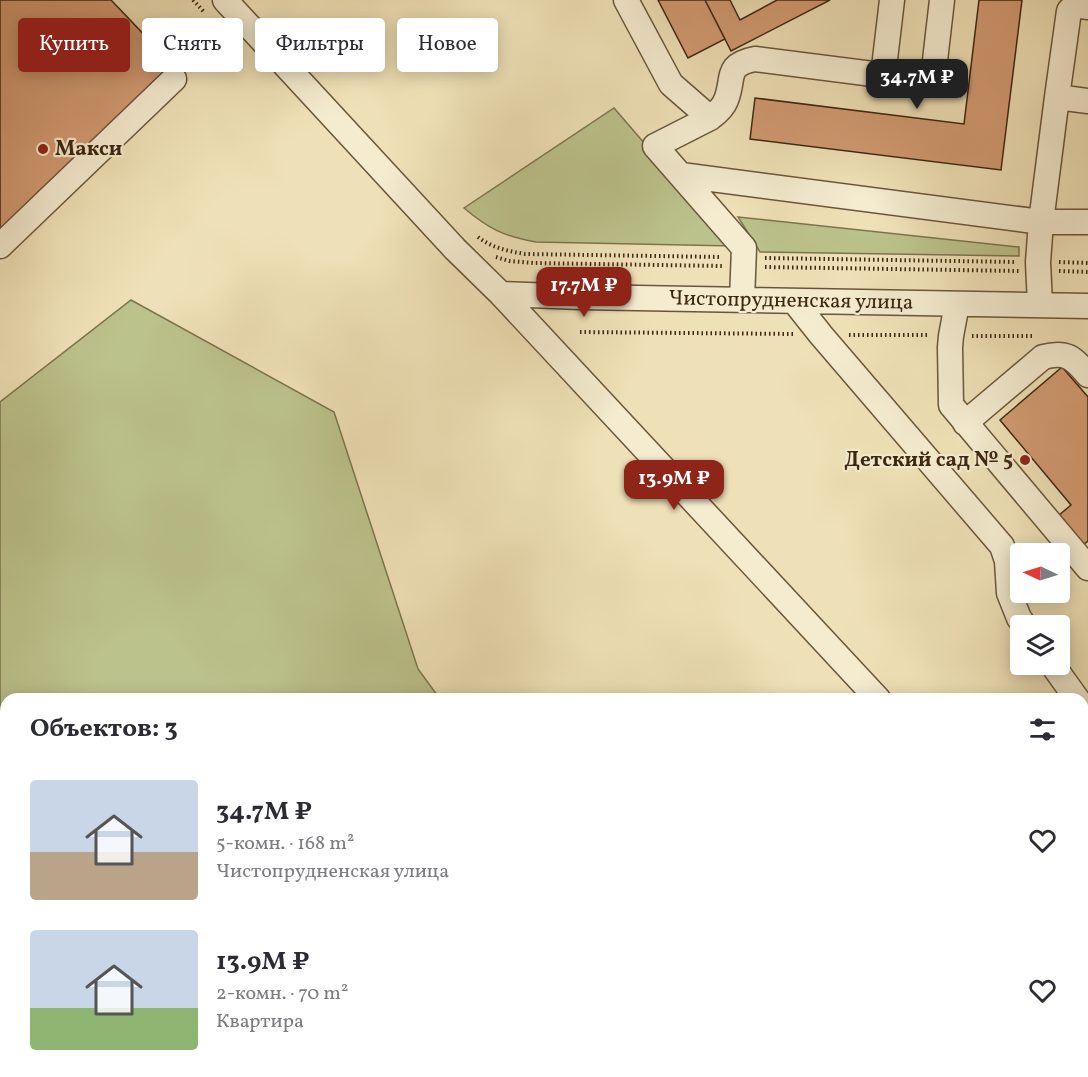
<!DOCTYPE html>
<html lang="ru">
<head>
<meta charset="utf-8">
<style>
	body { margin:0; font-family:Vollkorn,serif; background:#f2f2f3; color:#2b2b33; height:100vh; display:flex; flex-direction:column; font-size:22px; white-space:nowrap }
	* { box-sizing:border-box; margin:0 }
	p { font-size:20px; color:#7c7c81 }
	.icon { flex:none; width:33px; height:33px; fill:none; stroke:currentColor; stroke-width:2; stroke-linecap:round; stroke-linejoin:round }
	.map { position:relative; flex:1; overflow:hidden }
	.panel { position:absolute; left:0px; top:693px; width:1089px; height:384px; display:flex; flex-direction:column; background:#fff; border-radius:18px 18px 0 0; box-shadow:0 3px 15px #0003 }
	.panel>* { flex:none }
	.hud { position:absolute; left:18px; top:18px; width:600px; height:54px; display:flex; gap:12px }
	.needle { width:39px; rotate:274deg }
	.tools { position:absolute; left:1010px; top:543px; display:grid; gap:12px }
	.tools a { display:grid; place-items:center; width:60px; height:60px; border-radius:6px; background:#fff; box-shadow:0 3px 15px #0003; font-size:30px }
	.price { position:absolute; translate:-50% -51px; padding:0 14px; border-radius:12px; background:#8f2418; color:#fff; font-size:20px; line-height:39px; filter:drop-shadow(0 2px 3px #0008) }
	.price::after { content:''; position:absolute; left:50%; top:36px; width:18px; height:14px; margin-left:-9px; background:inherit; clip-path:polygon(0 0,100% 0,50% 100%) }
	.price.current { background:#222; color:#fff }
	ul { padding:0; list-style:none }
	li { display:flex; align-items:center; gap:18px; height:150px; padding:0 30px }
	li span { display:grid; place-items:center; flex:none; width:168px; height:120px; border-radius:6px; color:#555 }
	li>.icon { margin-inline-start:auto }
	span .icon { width:72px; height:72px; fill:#fffc; stroke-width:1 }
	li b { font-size:26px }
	h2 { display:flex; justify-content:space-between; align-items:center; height:72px; padding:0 30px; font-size:26px }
	.chip { padding:0 21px; border-radius:6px; background:#fff; box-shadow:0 3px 15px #0003; font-size:21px; line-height:54px }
	.chip.current { background:#8f2418; color:#fff }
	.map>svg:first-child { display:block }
</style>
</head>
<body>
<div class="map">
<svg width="1088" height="1077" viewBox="0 0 1088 1077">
	<rect width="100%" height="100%" fill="#efe1b7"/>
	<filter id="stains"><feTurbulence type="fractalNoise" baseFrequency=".00333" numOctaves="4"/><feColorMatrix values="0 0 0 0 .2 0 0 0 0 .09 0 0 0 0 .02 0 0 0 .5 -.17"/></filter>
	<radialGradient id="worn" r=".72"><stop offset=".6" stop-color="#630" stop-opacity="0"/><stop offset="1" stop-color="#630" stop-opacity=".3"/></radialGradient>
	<path fill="#bcc28c" stroke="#7c744e" stroke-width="1.5" d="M614,108l119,138 -197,-4c-33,-6 -47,-13 -72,-34z
		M738,217l281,30v9l-259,-4z
		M131,300l203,112 84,257 22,30h-434v372h83l-7,6h-82v-675z"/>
	<path fill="#d29a72" stroke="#3d2611" stroke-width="1.5" d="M0,0h111l63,66 -174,167z
		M658,0h47l20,39 -37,19z
		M705,0h25l10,20 37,-20h53l-99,51z
		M979,0h43l-21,170 -251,-31 5,-41 209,26z
		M1062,367l26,30v144l-5,4 -25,-29 13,-11 -71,-85z
		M1083,979l5,5v12l-5,5z"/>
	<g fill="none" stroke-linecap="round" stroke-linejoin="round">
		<g stroke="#6a553a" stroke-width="27">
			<path id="minor" d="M225,0l230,249 46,45 80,3 507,9
				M626,0l45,84 39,34
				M883,76l9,-76
				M1057,97l12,-86c6,-7 11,-5 19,-4
				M681,175l360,47h47
				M0,246l174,-167
				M501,294l377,405
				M742,300l2,-52 -89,-102 55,-28c7,-5 13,-10 16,-18 9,-22 -2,-35 29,-41l165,21c8,-1 11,-3 14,-11l8,-69
				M794,301l27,34 181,211 5,15 2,32 10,25 6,8
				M957,304l-6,32 -1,11 1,58 137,163
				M1040,305l-2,-43 3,-40 16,-125 31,4
				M965,423l78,-66c23,-6 30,0 45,18
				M1052,664l25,35
				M1083,919l5,5
				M651,1071l4,6
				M420,1077l7,-6"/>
		</g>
		<path stroke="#3d2611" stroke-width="4" stroke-dasharray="1.5 3" stroke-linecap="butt" d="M193,0l12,13
			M478,237c14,11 30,14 47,17l197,3
			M496,257l13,4 24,2 189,3
			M765,258l251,4
			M1059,262l29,1
			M765,267l254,4
			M1059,271l29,1
			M580,332l213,2
			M849,335h79
			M972,336h61"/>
		<use href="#minor" stroke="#f5ecd0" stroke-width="24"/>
	</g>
	<g fill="#8f2418" stroke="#f5ecd0" stroke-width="2">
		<circle cx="43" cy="149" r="6"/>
		<circle cx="1025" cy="460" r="6"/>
	</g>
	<g text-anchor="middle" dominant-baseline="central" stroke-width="4.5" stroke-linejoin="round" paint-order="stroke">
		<g font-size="21" font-weight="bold" fill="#3d2611" stroke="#f5ecd0" text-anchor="start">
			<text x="55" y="149">Макси</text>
			<text x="1013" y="460" text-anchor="end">Детский сад № 5</text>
		</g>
		<g font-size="21" fill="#3d2611" stroke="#f5ecd0">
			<text transform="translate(791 301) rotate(1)">Чистопрудненская улица</text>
		</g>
	</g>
	<rect width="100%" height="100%" filter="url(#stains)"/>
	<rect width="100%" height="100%" fill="url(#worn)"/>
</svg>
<div class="tools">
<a><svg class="needle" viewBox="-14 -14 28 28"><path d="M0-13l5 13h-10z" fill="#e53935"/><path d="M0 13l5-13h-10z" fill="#7c7c81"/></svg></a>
<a><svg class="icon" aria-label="layers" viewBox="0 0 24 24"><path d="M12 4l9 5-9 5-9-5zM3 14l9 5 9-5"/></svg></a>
</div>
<b class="price current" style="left:917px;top:110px">34.7M ₽</b>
<b class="price" style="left:584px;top:318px">17.7M ₽</b>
<b class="price" style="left:674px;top:511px">13.9M ₽</b>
<div class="hud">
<a class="chip current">Купить</a>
<a class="chip">Снять</a>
<a class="chip">Фильтры</a>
<a class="chip">Новое</a>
</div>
<section class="panel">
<h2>Объектов: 3<svg class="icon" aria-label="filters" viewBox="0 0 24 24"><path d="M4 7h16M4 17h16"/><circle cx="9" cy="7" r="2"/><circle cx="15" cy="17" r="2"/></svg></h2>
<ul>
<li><span style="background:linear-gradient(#c9d6e8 60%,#b9a48a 0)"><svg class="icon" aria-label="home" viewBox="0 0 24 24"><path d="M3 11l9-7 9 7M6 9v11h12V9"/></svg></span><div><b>34.7M ₽</b><p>5-комн. · 168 m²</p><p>Чистопрудненская улица</p></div><svg class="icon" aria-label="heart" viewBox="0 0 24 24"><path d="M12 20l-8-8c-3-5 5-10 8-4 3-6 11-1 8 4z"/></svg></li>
<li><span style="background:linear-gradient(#c9d6e8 65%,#8fb573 0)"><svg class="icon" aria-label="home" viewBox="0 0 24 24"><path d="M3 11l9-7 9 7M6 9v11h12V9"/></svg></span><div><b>13.9M ₽</b><p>2-комн. · 70 m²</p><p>Квартира</p></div><svg class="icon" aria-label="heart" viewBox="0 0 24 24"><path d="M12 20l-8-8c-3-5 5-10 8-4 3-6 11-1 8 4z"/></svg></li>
</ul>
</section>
</div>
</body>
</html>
